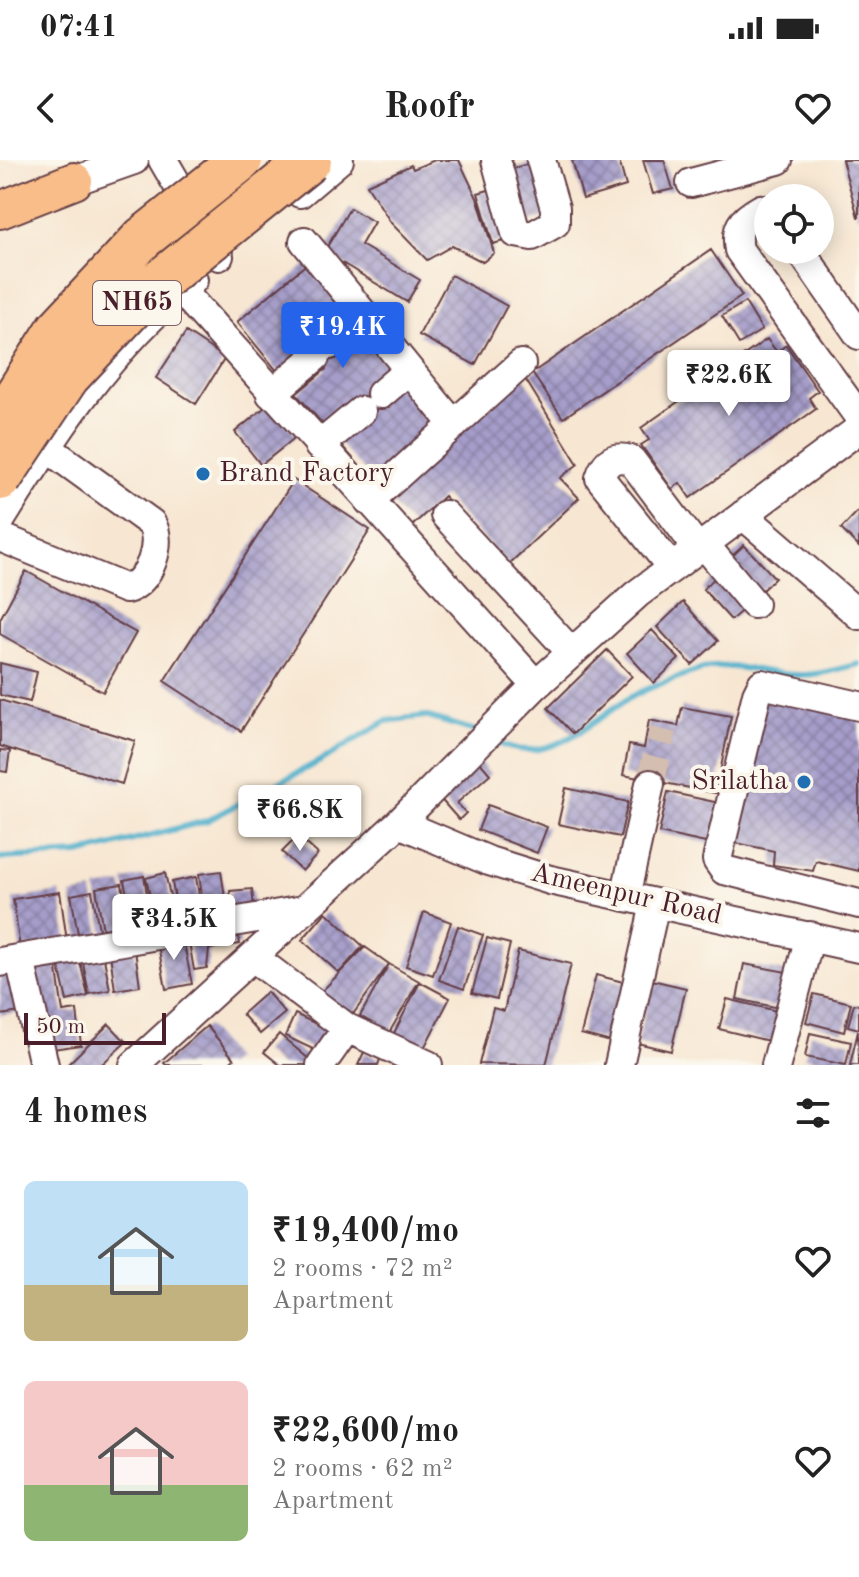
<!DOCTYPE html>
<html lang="en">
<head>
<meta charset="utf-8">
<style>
	body { margin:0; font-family:"Old Standard TT",serif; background:#f2f2f2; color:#222; height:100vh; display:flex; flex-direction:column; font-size:30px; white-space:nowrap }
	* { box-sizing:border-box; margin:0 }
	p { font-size:26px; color:#767676 }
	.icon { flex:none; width:44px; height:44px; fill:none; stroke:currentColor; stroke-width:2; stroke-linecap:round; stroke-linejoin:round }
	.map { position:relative; height:905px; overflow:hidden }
	.side { display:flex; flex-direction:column; background:#fff; flex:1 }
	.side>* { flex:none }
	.buttons { position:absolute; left:754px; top:24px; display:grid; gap:16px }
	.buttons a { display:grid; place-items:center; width:80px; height:80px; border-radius:50%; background:#fff; box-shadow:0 4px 20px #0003; font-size:40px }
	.scale { position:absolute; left:24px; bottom:20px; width:142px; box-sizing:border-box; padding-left:8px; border:4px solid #4a1f2b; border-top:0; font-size:22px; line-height:28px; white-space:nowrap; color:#4a1f2b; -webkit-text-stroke:6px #fbf7ec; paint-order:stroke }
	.price { position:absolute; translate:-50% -68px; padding:0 18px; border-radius:8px; background:#fff; color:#222; font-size:26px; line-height:52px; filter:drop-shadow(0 2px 4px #0008) }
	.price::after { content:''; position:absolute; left:50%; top:48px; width:24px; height:18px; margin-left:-12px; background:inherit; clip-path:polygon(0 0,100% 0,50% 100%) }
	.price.current { background:#2563eb; color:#fff }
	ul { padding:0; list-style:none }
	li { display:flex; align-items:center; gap:24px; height:200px; padding:0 24px }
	li span { display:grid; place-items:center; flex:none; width:224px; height:160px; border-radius:12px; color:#555 }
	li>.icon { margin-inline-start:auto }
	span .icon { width:96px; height:96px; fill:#fffc; stroke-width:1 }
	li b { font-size:34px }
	h2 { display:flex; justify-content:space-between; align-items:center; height:96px; padding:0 24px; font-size:34px }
	.status { display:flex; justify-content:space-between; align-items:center; height:56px; padding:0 40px; background:#fff; direction:ltr }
	.status svg { height:22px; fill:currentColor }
	header { display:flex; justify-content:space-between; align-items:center; height:104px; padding:0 24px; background:#fff; font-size:36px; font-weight:800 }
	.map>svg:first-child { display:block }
</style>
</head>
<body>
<div class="status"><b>07:41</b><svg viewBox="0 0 49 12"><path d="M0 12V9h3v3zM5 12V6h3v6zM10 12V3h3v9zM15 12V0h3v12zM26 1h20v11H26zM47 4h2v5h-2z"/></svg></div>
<header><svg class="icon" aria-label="back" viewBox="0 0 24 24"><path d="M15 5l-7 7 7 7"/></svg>Roofr<svg class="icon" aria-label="heart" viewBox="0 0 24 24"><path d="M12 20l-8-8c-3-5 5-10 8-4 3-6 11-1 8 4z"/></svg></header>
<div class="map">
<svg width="859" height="905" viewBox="0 0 859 905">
	<defs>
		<pattern id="building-cross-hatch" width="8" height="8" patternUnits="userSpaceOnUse" patternTransform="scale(2)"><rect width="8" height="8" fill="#a69eca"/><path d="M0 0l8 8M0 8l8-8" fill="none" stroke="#8980a4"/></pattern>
	</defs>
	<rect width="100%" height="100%" fill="#fbf7ec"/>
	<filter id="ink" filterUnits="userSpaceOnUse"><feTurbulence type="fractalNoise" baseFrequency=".0125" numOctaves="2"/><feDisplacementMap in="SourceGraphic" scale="16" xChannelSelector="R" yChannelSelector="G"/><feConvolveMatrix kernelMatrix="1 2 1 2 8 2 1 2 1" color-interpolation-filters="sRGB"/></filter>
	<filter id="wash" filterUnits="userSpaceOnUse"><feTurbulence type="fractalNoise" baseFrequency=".006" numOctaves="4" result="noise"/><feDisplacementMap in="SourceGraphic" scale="32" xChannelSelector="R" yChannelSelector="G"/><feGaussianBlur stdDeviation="1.8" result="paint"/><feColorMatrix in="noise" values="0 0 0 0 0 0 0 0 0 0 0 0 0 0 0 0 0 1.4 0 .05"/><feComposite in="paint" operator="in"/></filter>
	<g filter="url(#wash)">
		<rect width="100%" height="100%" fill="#f7e6d1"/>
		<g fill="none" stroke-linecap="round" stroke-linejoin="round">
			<path stroke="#4caecb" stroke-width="6" d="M492,580c50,29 90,-11 131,-38 20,-13 50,-23 73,-31 34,-12 68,4 103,4 20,0 41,-6 60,-11
				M0,698l79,-4 127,-33 116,-61 64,-39 39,-5 54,16"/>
		</g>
		<g id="blocks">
			<path fill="url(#building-cross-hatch)" d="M435,0h24l19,40 16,53 -11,9 -31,-16 -25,14 -36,-37 -24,-38 44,-20 2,4z
				M572,0h47l7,26 -43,13z
				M643,0h21l9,29 -20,5z
				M842,0h17v57h-1z
				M534,2l16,54 -27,7 -15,-53z
				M492,29l15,51 -14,4 -15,-51z
				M350,48l24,14 -13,23 59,35 -13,22 -83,-50z
				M711,90l31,46 -179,122 -31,-45z
				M315,97l45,56 -33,28 12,15 34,-28 74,90 -75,62 -76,-86 30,-25 -14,-17 -30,25 -45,-55z
				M451,115l56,31 -32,59 -56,-30z
				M745,142l17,28 -23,14 -17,-28z
				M186,172l39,26 -29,46 -40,-26z
				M767,179l10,13 9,-7 32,46 -9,7 7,11 -126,89 -10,-15 -8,6 -31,-44 8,-5 -8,-12z
				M524,217l54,87 -18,14 19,20 -71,67 -64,-69 -32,30 -25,-27z
				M270,243l27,33 -36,29 -26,-33z
				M294,320l76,50 -129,201 -77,-50z
				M859,350v37l-18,-18z
				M744,385l31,33 -15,14 -31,-33z
				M26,411l110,62 -33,59 -103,-58v-15z
				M719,414l28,32 -16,14 -28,-31z
				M683,442l35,39 -26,24 -35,-38z
				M652,470l27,29 -25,24 -27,-30z
				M607,490l25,26 -59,58 -25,-26z
				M0,503l37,9 -7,30 -30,-7z
				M762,531l97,27v153l-43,-10 -3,10 -40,-6 1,-14 -47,-10z
				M0,540l135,41 -13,43 -122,-38z
				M682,547l49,9 -15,77 -93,-18 6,-30 15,3 5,-28 29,6z
				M0,590l10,1 -3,21 -7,-1z
				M478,600l12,14 -33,29 9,10 -7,7 -21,-24z
				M566,628l62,14 -8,35 -62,-13z
				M668,632l56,12 -9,41 -56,-12z
				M488,645l59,22 -10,26 -59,-23z
				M298,676l20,18 -16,17 -20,-19z
				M221,711l6,39 -23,2 -5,-38z
				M165,713l10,45 -19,4 -10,-44z
				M144,716l8,48 -19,3 -9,-47z
				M196,717l6,36 -24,4 -6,-35z
				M122,724l8,49 -26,4 -8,-49z
				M252,729l2,19 -23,2 -1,-19z
				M92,731l8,44 -21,4 -8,-44z
				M60,732l7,49 -47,7 -7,-49z
				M326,752l37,34 -24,27 -37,-33z
				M424,752l27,10 -18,53 -27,-9z
				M458,766l25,9 -19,54 -25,-9z
				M237,767l3,17 -31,5 -2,19 -13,2 -6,-34z
				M182,774l10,50 -26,5 -9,-50z
				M487,778l23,6 -13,55 -25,-6z
				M365,787l24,17 -38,53 -32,-23z
				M135,790l5,36 -25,4 -5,-36z
				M518,791l53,13 -25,101 -67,-1 14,-56 11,3z
				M78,793l10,43 -21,5 -10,-43z
				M103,793l7,37 -21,4 -7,-37z
				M55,797l8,55 14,-2 4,35 -36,5 -12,-89z
				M389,804l30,17 -30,52 -29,-17z
				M744,804l48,9 -8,36 -47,-10z
				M15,811l6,41 -21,3v-42z
				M596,815l31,8 -16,59 -30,-8z
				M652,820l34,8 -15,63 -34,-8z
				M420,822l30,16 -27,52 -30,-15z
				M267,832l18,21 -25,21 -18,-20z
				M814,834l37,9 -7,29 -38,-10z
				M727,839l54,13 -8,30 -54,-13z
				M854,844l5,1v24l-11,-3z
				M295,854l34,16 -10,22 -34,-16z
				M109,864l17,18 -25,23h-34z
				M207,866l27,33 -6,6h-62l-2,-2z
				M858,871l1,34h-9z
				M810,873l41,9 -5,23 -41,-8z
				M279,874l37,31h-36l-16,-13z
				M364,892l16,7 -2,6h-20z"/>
		</g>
	</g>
	<g filter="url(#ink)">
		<use href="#blocks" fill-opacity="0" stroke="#643d44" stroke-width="2"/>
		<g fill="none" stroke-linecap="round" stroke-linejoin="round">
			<path stroke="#d4beb0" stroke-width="28" stroke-dasharray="28 14" stroke-linecap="butt" d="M650,624l13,-54"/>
			<g stroke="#643d44" stroke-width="32">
				<path id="minor" d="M163,0l56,96
					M496,0l20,73 16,3 23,-13v-15l-14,-48
					M74,21l60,-21
					M691,23l87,-23
					M300,33l39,-33
					M768,53l-7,-4c-20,11 -26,19 -22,41l120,167
					M304,81l150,184
					M800,90l59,85
					M181,130l355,395
					M330,185l35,-29
					M271,234l44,-37
					M381,234l28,-24
					M319,286l42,-35
					M369,341l152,-137
					M445,355l127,138
					M743,355l116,100
					M0,361c58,-93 108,-171 193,-241
					M0,377l126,52c23,-5 38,-47 25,-66l-105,-76
					M704,384l50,60
					M672,408l-72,-90c5,-16 13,-23 31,-18l67,89
					M859,546l-97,-22 -5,10 -40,166 7,10 135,34
					M399,663l90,38 61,19 309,68
					M625,737l25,-113
					M253,797l94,71 81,37
					M20,799l24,106
					M0,802l303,-52
					M134,905l265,-242 137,-138 101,-91 222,-165
					M321,905l26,-37
					M619,905l36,-161
					M776,905l34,-129"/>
			</g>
			<g stroke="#643d44" stroke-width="40">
				<path id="major" d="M0,50l74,-29"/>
			</g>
			<use href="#minor" stroke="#fff" stroke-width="28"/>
			<use href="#major" stroke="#f8bd88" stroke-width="36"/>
			<g stroke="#643d44" stroke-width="46" stroke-linecap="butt">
				<path id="highway-bridge" d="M0,260l58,-91 85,-91 98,-78
					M0,319l68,-102 82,-88 160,-129"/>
			</g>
			<use href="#highway-bridge" stroke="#f8bd88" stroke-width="42"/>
		</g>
	</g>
	<g fill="#1f6fb2" stroke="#fbf7ec" stroke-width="3">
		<circle cx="203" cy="314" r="8"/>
		<circle cx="804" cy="622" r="8"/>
	</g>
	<g text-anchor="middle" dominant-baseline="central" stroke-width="8" stroke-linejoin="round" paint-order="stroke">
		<rect fill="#fbf7ec" stroke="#7f6065" stroke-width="2" x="93" y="121" width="88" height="44" rx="6"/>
		<g font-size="26" font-weight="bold" fill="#4a1f2b">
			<text x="137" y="143">NH65</text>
		</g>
		<g font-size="28" fill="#4a1f2b" stroke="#fbf7ec" text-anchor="start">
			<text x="219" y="314">Brand Factory</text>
			<text x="788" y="622" text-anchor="end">Srilatha</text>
		</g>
		<g font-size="28" fill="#4a1f2b" stroke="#fbf7ec">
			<text transform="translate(626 735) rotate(13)">Ameenpur Road</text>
		</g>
	</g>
</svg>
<div class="buttons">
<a><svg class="icon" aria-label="locate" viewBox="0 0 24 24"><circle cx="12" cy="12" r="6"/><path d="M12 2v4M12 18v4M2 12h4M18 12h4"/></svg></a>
</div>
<div class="scale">50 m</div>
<b class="price current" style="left:343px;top:210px">₹19.4K</b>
<b class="price" style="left:729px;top:258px">₹22.6K</b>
<b class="price" style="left:300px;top:693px">₹66.8K</b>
<b class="price" style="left:174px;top:802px">₹34.5K</b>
</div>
<section class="side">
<h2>4 homes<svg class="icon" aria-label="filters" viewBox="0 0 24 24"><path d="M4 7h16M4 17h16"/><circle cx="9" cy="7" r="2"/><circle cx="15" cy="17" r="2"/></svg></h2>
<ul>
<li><span style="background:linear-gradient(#bfe0f5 65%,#c2b280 0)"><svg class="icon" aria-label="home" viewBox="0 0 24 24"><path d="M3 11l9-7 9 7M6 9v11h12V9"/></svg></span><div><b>₹19,400/mo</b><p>2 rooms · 72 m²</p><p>Apartment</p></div><svg class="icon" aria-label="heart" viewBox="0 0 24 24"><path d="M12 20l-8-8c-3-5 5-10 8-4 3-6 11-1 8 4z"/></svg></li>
<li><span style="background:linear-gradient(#f6c9c9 65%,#8fb573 0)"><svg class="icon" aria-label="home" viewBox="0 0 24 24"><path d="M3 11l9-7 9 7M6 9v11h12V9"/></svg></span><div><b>₹22,600/mo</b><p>2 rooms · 62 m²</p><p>Apartment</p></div><svg class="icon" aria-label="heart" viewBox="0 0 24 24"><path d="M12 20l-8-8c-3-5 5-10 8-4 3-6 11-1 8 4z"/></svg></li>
</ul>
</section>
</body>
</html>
